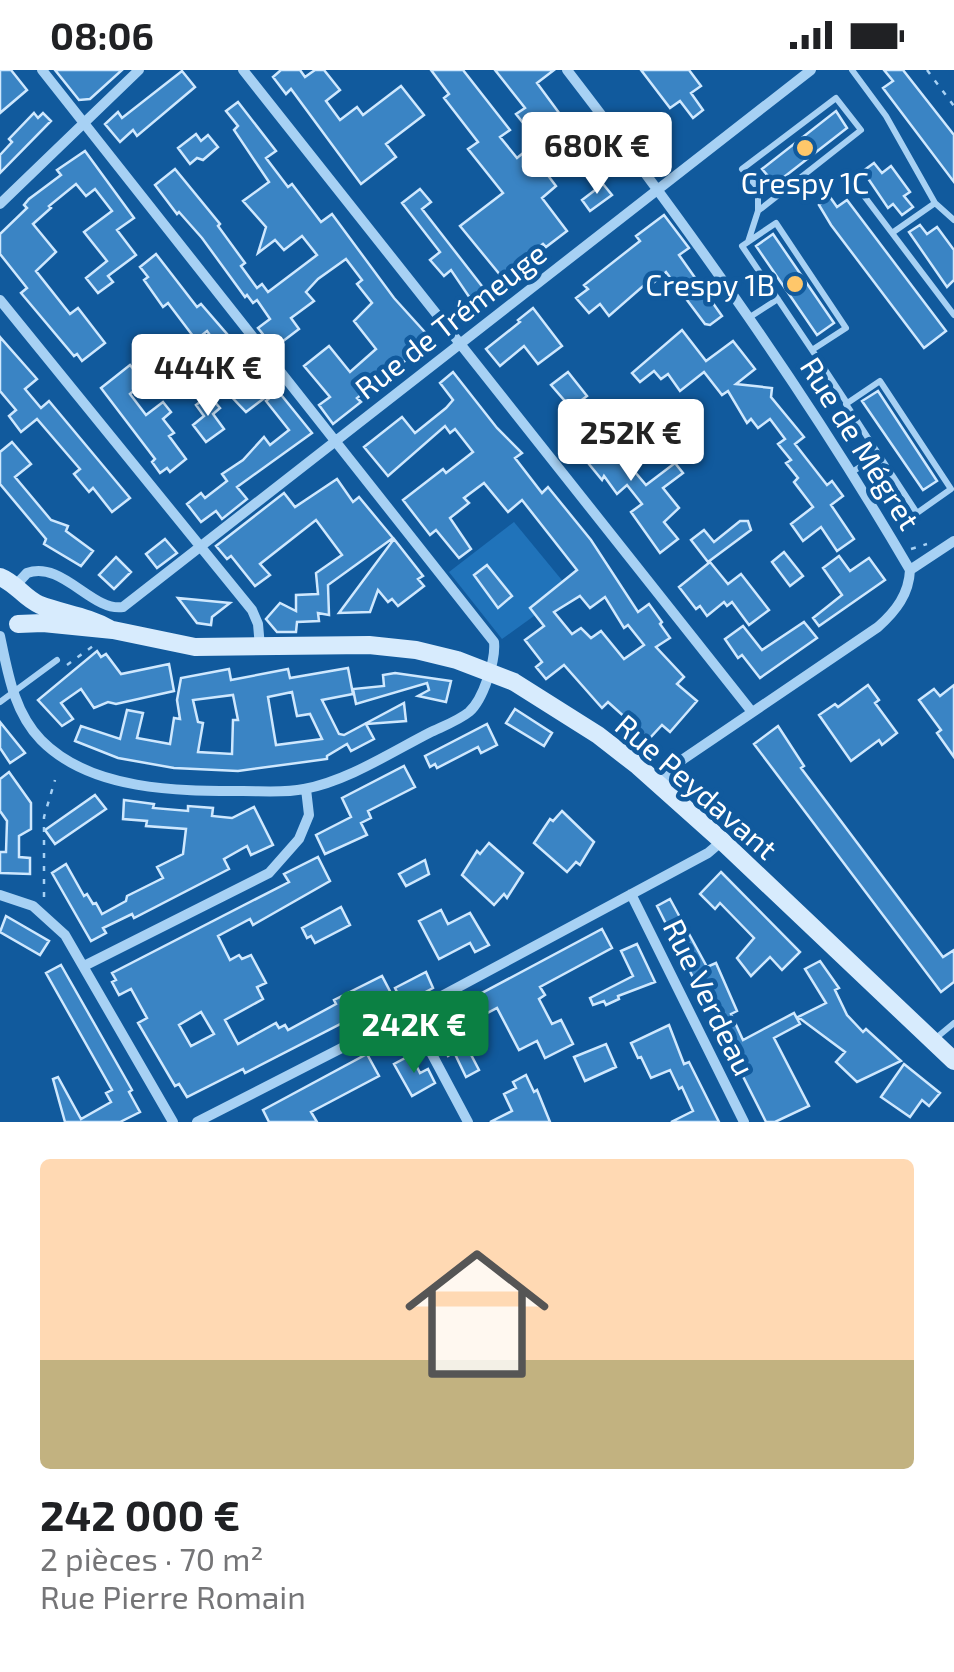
<!DOCTYPE html>
<html lang="fr">
<head>
<meta charset="utf-8">
<style>
	body { margin:0; font-family:"Exo 2",sans-serif; background:#f6f6f6; color:#202124; height:100vh; display:flex; flex-direction:column; font-size:38px; white-space:nowrap }
	* { box-sizing:border-box; margin:0 }
	p { font-size:32px; color:#757577 }
	.icon { flex:none; width:55px; height:55px; fill:none; stroke:currentColor; stroke-width:2; stroke-linecap:round; stroke-linejoin:round }
	.map { position:relative; height:1052px; overflow:hidden }
	.details { display:flex; flex-direction:column; background:#fff; flex:1 }
	.details>* { flex:none }
	.price { position:absolute; translate:-50% -85px; padding:0 22px; border-radius:10px; background:#fff; color:#222; font-size:32px; line-height:65px; filter:drop-shadow(0 2px 5px #0008) }
	.price::after { content:''; position:absolute; left:50%; top:60px; width:30px; height:22px; margin-left:-15px; background:inherit; clip-path:polygon(0 0,100% 0,50% 100%) }
	.price.selected { background:#0b8043; color:#fff }
	ul { padding:0; list-style:none }
	li { display:grid; align-content:center; gap:20px; height:530px; padding:0 40px }
	li+li { border-top:2px solid #e0e0e0 }
	li span { display:grid; place-items:center; height:310px; border-radius:10px; color:#555 }
	li>.icon { margin-inline-start:auto }
	span .icon { width:180px; height:180px; fill:#fffc; stroke-width:1 }
	li b { font-size:42px }
	.status { display:flex; justify-content:space-between; align-items:center; height:70px; padding:0 50px; background:#fff; direction:ltr }
	.status svg { height:28px; fill:currentColor }
	.map>svg:first-child { display:block }
</style>
</head>
<body>
<div class="status"><b>08:06</b><svg viewBox="0 0 49 12"><path d="M0 12V9h3v3zM5 12V6h3v6zM10 12V3h3v9zM15 12V0h3v12zM26 1h20v11H26zM47 4h2v5h-2z"/></svg></div>
<div class="map">
<svg width="954" height="1052" viewBox="0 0 954 1052">
	<rect width="100%" height="100%" fill="#115a9d"/>
	<path fill="#2073ba" d="M514,452l56,68 -68,49 -53,-67z"/>
	<path fill="#3a84c4" stroke="#cfe8fe" stroke-width="2.5" fill-rule="evenodd" d="M0,0h11l16,20 -27,23z
		M55,0h67l-32,29 -11,1z
		M281,0h19l5,7 10,-7h9l16,20 -14,11 14,19 17,-13 6,8 38,-29 23,29 -38,29 10,13 -35,27 -70,-95 -5,5 -13,-17z
		M431,0h32l47,60 -10,7 17,21 11,-9 28,37 -14,12 25,33 -21,16 -3,-3 -42,32 -41,-50 43,-33 -35,-44 10,-7 -34,-44 5,-4z
		M495,0h59l-17,13 28,38 10,-7 19,25 -20,16 -25,-33 -17,12 -16,-20 9,-6z
		M641,0h48l12,16 -10,7 12,17 -10,8 -13,-17 -10,7z
		M884,0h19l51,65v47l-71,-94 10,-7z
		M182,1l13,16 -58,49 -4,-6 -13,12 -15,-18 13,-12 4,6z
		M238,32l38,49 -10,7 22,29 4,-3 29,38 11,-8 62,84 38,42 -75,58 4,4 -28,22 -14,-19 11,-8 -26,-31 25,-20 21,26 26,-23 -22,-28 18,-18 -15,-19 5,-4 -16,-21 -28,20 -12,13 8,9 -23,17 8,11 -25,19 -16,-20 12,-9 -13,-19 -4,3 -6,-8 -2,2 -43,-59 -23,-26 -2,2 -22,-29 20,-16 45,55 -2,2 27,37 -4,3 16,22 5,-4 6,8 49,-37 -15,-19 -18,14 -9,-10 -17,13 8,-26 -23,-26 26,-19 -35,-52 4,-4 -12,-15z
		M836,41l11,17 -72,56 -13,-15z
		M34,43l4,5 5,-5 8,8 -51,52v-18l12,-13 -3,-3z
		M196,64l5,7 7,-6 10,12 -15,13 -6,-2 -7,6 -12,-16z
		M602,64l19,24 -12,9 -19,-24z
		M85,81l49,67 -17,12 19,25 -28,21 5,6 -15,11 -12,-15 21,-17 -23,-29 28,-21 -17,-22 -9,7 -10,-12 -27,22 2,2 -18,16 23,28 -20,19 34,43 8,-6 27,35 -23,18 -5,-7 -3,2 -53,-63 6,-5 -27,-34v-20l27,-26 -3,-3 5,-6 32,-24 -4,-5z
		M874,93l8,10 9,-7 19,26 -6,4 9,11 -11,8 -9,-11 -5,4 -25,-37z
		M603,114l9,11 -22,16 -8,-11z
		M420,119l11,13 -9,7 70,90 -14,11 -27,-40 -7,6 -14,-16 10,-8 -38,-49z
		M830,127l7,10 10,-7 99,131 -22,17 -93,-123 -12,-20z
		M664,145l25,33 -10,7 43,61 -12,9 -5,-1 -39,-52 -14,12 -2,-4 -41,36 -9,-12 -11,9 -13,-15 12,-9 -4,-4 56,-44 -4,-5z
		M920,155l7,9 10,-7 17,23v30l-7,7 -38,-55z
		M773,164l61,89 -17,12 -61,-89z
		M156,184l41,53 4,-3 58,67 -3,3 15,19 -25,19 -21,-22 8,-6 -18,-25 8,-6 -16,-22 -11,9 -28,-37 -5,4 -19,-27 4,-3 -8,-10z
		M533,238l29,38 -24,18 -14,-18 -24,20 -14,-17 34,-27 -2,-2z
		M682,260l24,31 27,-20 22,28 -19,15 36,4 -1,9 33,40 -9,7 32,41 5,-4 11,15 -12,9 23,34 -17,12 -16,-24 -18,14 -12,-17 22,-17 -19,-25 4,-4 -12,-15 5,-3 -13,-16 7,-5 -15,-20 -12,9 -7,-9 -4,4 -19,-32 -6,4 -18,-23 -24,19 -12,-17 -7,5 -7,-8 -14,11 -8,-9z
		M0,267l37,42 -12,10 16,19 8,-7 81,97 -18,14 -19,-24 -4,4 -15,-18 6,-5 -43,-50 -16,13 -12,-16 7,-6 -16,-19z
		M149,288l9,11 -28,25 16,21 17,-13 8,10 -8,7 11,14 -5,3 17,23 -16,13 -3,-4 -7,5 -8,-11 3,-3 -54,-71 29,-23 4,5z
		M453,302l44,56 25,25 -7,5 27,35 6,-6 43,53 47,72 11,-8 13,18 -2,2 10,14 -14,9 28,30 -7,7 20,17 -27,31 -8,-7 -13,14 -41,-37 -6,6 -38,-43 -18,14 -10,-12 6,-5 -17,-22 19,-14 -14,-18 47,-38 -55,-70 -14,12 -24,-29 -20,15 5,5 -19,15 21,31 -12,9 -23,-28 -6,5 -27,-35 40,-31 3,4 27,-21 -18,-23 -5,4 -5,-7 -57,50 -24,-29 38,-30 13,16 31,-25 7,-8 -13,-17zM580,526l10,12 15,-11 19,31 4,-3 16,20 -20,14 -23,-28 -10,7 -10,-10 -9,6 -18,-22z
		M568,302l19,24 -16,12 -20,-23z
		M278,321l34,42 -75,54 10,12 -25,20 -6,-8 -15,11 -14,-18 14,-11 4,5 22,-17 -5,-7 21,-14 21,-23 6,8 19,-15 -23,-29z
		M878,321l59,90 -14,9 -61,-89z
		M209,325l11,13 -7,6 11,15 -18,13 -13,-17 11,-9 -8,-11z
		M587,350l28,37 4,-4 27,32 29,-22 8,10 -20,15 16,20 -15,14 14,17 -18,14 -29,-41 11,-8 -15,-19 -10,9 -13,-18 -2,4 -36,-44z
		M12,372l19,22 -16,13 36,43 17,6 -2,5 27,20 -12,15 -37,-22 2,-5 -46,-55v-32z
		M337,409l16,23 6,-5 34,41 -65,47 1,30 -11,-2 1,8 -22,1 -1,10h-19l-11,-13 14,-16 16,8v-16l22,-1 -2,-21 26,-18 -26,-35 -56,44 10,11 -15,11 -24,-30 -4,3 -11,-13 68,-53 11,14z
		M740,451h8l3,9 -43,32 -17,-22 13,-10 10,12z
		M165,469l12,14 -20,15 -11,-14z
		M394,469l29,37 -5,3 6,7 -26,20 -6,-7 -4,3 -10,-12 -8,22 -31,1z
		M784,482l19,24 -13,10 -18,-24z
		M839,486l11,15 19,-13 16,22 -66,46 -6,-8 29,-23 -19,-27z
		M116,487l15,15 -17,17 -15,-14z
		M710,492l18,22 13,-10 28,36 -20,15 -17,-23 -5,4 -3,-4 -17,14 -7,-10 -4,3 -17,-22z
		M487,495l25,31 -14,12 -24,-33z
		M178,528l52,5 -18,14 -1,8 -14,-2z
		M804,552l13,16 -57,40 -18,-23 -4,3 -13,-19 18,-13 19,24z
		M97,581l4,6 5,-3 15,20 48,-10 5,27 -58,13 -8,-2 -14,6 -13,-19 -20,14 12,16 -11,7 -24,-26z
		M348,598l5,26 -31,6 17,34 5,1 60,-32 2,18 -40,3 8,15 -23,12 -4,-7 -20,12v3l-89,12 -64,-3 -56,-10 -43,-17 6,-15 39,13 7,-29 16,3 -6,25 33,6 4,-26 6,1 -3,-19 4,-22 48,-9 2,11 57,-11 2,9zM292,622l5,24 13,-2 12,25 -46,6 -8,-48zM233,625l5,25h-5l-1,34 -34,-2 5,-29 -5,-1 -5,-22z
		M395,603l56,8 -5,21 -28,-6 11,-6 -2,-7 -71,21 -3,-15 31,-3 -1,-11z
		M868,615l11,15 -4,3 22,30 -15,12 -3,-5 -28,21 -32,-46 16,-11 3,3z
		M954,615v72l-17,-24 4,-3 -22,-30 15,-11 6,7z
		M515,639l37,24 -8,13 -38,-23z
		M0,652l25,31 -15,10 -10,-15z
		M487,654l10,21 -16,8 -3,-6 -41,21 -2,-4 -5,3 -5,-11z
		M778,656l26,40 -3,2 142,189 11,-7v32l-13,10 -187,-248z
		M404,696l11,21 -47,24 3,7 -10,5 6,12 -42,19 -9,-19 35,-18 -9,-19z
		M9,702l22,31v26l-12,7v21l11,1v16l-30,-1v-21h6l1,-31 -7,-10v-32z
		M95,725l11,14 -51,35 -10,-14z
		M124,730l30,4 -1,4 35,3v-5l25,2 -1,8 20,2 22,-11 19,38 -22,10 -4,-9 -23,13 5,10 -95,49 -2,-4 -29,14 3,5 -15,8 -39,-68 14,-9 18,32 3,-2 6,10 3,-1 6,11 24,-13 1,-5 36,-18 -6,-11 26,-13 3,-25 -40,-3 1,-5 -24,-2z
		M562,741l32,31 -14,23 -4,-3 -9,10 -33,-29 16,-24 3,2z
		M489,773l34,30 -16,25 -3,-4 -10,11 -32,-30 15,-24 3,3z
		M318,787l12,24 -77,44 -3,-6 -32,17 12,24 9,-5 3,4 9,-4 15,28 -9,4 6,12 -38,21 13,24 38,-21 3,5 6,-3 3,5 48,-26 -2,-4 48,-24 11,21 -148,76 -2,-4 -56,28 -8,-13 -4,2 -37,-63 9,-5 -16,-29 -12,6 -7,-13 4,-2 -4,-7 177,-91 -5,-8zM201,942l13,22 -23,12 -12,-21z
		M425,790l4,14 -23,12 -7,-12z
		M721,802l79,80 -18,18 -12,-13 -19,19 -14,-18 17,-20 -34,-35 -5,6 -15,-15z
		M670,829l37,68 9,-4 21,48 -6,3 12,26 51,-27 6,11 -26,14 35,68 -34,16h-9l-109,-216z
		M341,837l9,18 -35,18 -4,-7 -4,2 -5,-10z
		M441,840l7,14 22,-11 19,32 -14,7 -5,-9 -31,16 -20,-38z
		M6,846l43,25 -9,14 -40,-23z
		M602,859l10,19 -72,39 5,8 -6,4 13,25 9,-4 12,24 -28,14 -8,-17 -18,9 -22,-42 -40,21 -1,-3 23,44 -13,7 -12,-25 -6,4 -13,-24 19,-9 -6,-12z
		M637,874l18,38 -37,14 1,3 -13,6 -2,-4 -11,4 -3,-7 43,-22 -12,-25z
		M820,891l19,27 -4,2 12,25 16,17 3,-3 35,32 -44,21 -21,-20 9,-10 -47,-35 28,-14 -21,-34z
		M61,895l71,125 -3,2 11,20 -20,10h-55l-12,-43 5,-2 23,42 30,-17 -5,-9 6,-3 -66,-117z
		M426,902l7,16 -30,16 -8,-16z
		M669,955l15,39 5,-2 30,60h-48l22,-11 -11,-24 -3,2 -9,-19 -19,8 -10,-21 -3,1 -7,-15z
		M606,974l10,23 -31,14 -11,-24z
		M367,984l12,22 -68,36 6,10h-48l-6,-12z
		M411,985l9,18 8,-4 7,14 -23,13 -18,-32z
		M904,994l36,29 -11,13 -7,-6 -12,17 -29,-20z
		M526,1005l8,17 3,-2 13,32h-60l22,-11 -8,-17 12,-6 -3,-6z"/>
	<g fill="none" stroke-linecap="round" stroke-linejoin="round">
		<path stroke="#a7d1f4" stroke-width="2.5" stroke-dasharray="5 8" stroke-linecap="butt" d="M927,0l27,36
			M911,479l16,-5
			M67,595l26,-19
			M44,827v-80l11,-37"/>
		<path stroke="#a7d1f4" stroke-width="6" d="M852,0l34,46 49,87 19,17
			M849,106l43,57 43,-30
			M776,153l70,105 -34,22 -70,-104z
			M892,163l62,82
			M748,172l10,-31v-23l-16,-19 94,-71 25,32 -103,81
			M750,247l28,-18
			M812,280l35,53
			M852,402l27,-17 38,58 34,-24 -71,-108 -34,23 33,51
			M0,632l57,-42
			M936,968l18,-15"/>
		<path stroke="#a7d1f4" stroke-width="10" d="M243,0l509,642
			M567,0c124,161 241,325 343,500 -1,24 -14,41 -32,57l-196,133 -23,25
			M0,134l139,-134
			M0,230l252,310 6,14 2,23
			M910,500l44,-29
			M16,515l11,-12c35,-13 65,39 96,34l688,-537
			M0,566c8,38 14,76 41,104 50,51 137,51 202,51 20,0 42,2 61,-2 43,-8 86,-36 125,-56 12,-6 29,-12 40,-21 14,-12 27,-52 25,-70l-452,-572
			M631,824l113,228
			M0,825l33,11 32,29 108,187
			M84,896l185,-93 30,-34 10,-24 -3,-26
			M410,943l58,109
			M197,1052l213,-109 298,-160 14,-12"/>
		<path stroke="#d7ebfd" stroke-width="18" d="M0,507c16,6 24,21 40,28 24,9 47,11 70,24
			M18,554l25,-1 70,7 82,17 174,-2 47,5 41,10 57,22 84,53 40,31 84,75 232,220"/>
	</g>
	<g fill="#ffc76a" stroke="#115a9d" stroke-width="4">
		<circle cx="805" cy="78" r="10"/>
		<circle cx="795" cy="214" r="10"/>
	</g>
	<g text-anchor="middle" dominant-baseline="central" stroke-width="9" stroke-linejoin="round" paint-order="stroke">
		<g font-size="30" fill="#fff" stroke="#115a9d">
			<text x="805" y="112">Crespy 1C</text>
			<text x="775" y="214" text-anchor="end">Crespy 1B</text>
		</g>
		<g font-size="30" fill="#fff" stroke="#115a9d">
			<text transform="translate(450 250) rotate(-38)">Rue de Trémeuge</text>
			<text transform="translate(861 373) rotate(58)">Rue de Mégret</text>
			<text transform="translate(697 716) rotate(41)">Rue Peydavant</text>
			<text transform="translate(710 927) rotate(64)">Rue Verdeau</text>
		</g>
	</g>
</svg>
<b class="price" style="left:597px;top:127px">680K €</b>
<b class="price" style="left:208px;top:349px">444K €</b>
<b class="price" style="left:631px;top:414px">252K €</b>
<b class="price selected" style="left:414px;top:1006px">242K €</b>
</div>
<section class="details">
<ul>
<li><span style="background:linear-gradient(#ffd9b3 65%,#c2b280 0)"><svg class="icon" aria-label="home" viewBox="0 0 24 24"><path d="M3 11l9-7 9 7M6 9v11h12V9"/></svg></span><div><b>242 000 €</b><p>2 pièces · 70 m²</p><p>Rue Pierre Romain</p></div></li>
</ul>
</section>
</body>
</html>
